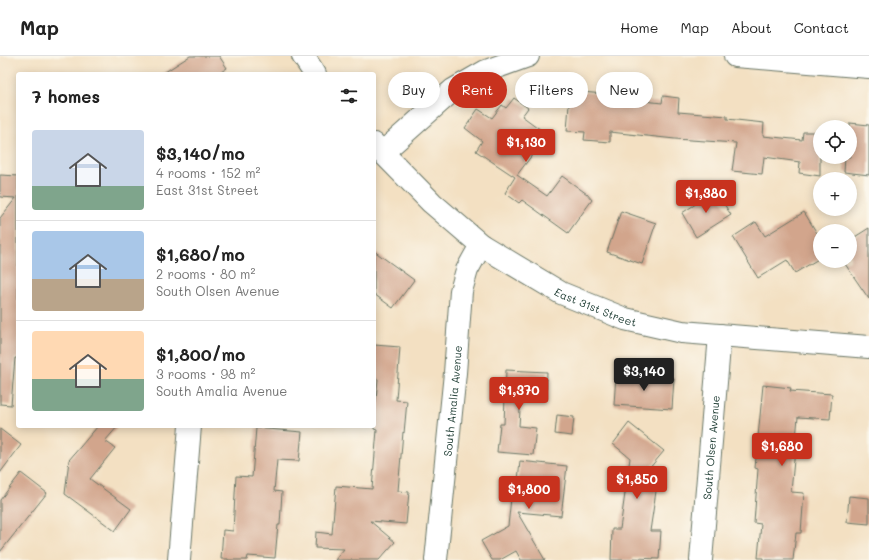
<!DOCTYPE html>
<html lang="en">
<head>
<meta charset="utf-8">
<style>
	body { margin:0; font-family:Mali,sans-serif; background:#f2f2f2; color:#222; height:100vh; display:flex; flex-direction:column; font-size:15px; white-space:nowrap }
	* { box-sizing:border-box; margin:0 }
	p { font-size:13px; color:#767676 }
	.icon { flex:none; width:22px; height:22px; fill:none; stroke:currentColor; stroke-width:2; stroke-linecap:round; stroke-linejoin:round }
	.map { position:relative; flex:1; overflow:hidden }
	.side { position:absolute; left:16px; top:16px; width:360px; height:356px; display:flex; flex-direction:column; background:#fff; border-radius:4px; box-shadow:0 2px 10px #0003 }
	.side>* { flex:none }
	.guide { position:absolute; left:388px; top:16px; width:380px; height:36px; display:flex; gap:8px }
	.tools { position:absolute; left:813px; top:64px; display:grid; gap:8px }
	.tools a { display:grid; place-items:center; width:44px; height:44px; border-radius:50%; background:#fff; box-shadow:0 2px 10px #0003; font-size:20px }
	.price { position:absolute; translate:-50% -34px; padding:0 9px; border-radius:4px; background:#c8321e; color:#fff; font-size:13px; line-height:26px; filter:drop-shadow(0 1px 2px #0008) }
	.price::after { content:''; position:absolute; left:50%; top:24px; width:12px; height:9px; margin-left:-6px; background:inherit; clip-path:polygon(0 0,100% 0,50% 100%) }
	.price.selected { background:#222; color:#fff }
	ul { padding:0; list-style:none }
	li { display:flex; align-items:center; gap:12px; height:100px; padding:0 16px }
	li+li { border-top:1px solid #e0e0e0 }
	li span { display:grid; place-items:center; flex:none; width:112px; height:80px; border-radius:4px; color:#555 }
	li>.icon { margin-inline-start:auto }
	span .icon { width:48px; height:48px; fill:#fffc; stroke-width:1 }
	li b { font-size:17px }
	h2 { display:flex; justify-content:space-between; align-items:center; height:48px; padding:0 16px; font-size:17px }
	.chip { padding:0 14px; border-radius:18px; background:#fff; box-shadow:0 2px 10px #0003; font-size:14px; line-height:36px }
	.chip.selected { background:#c8321e; color:#fff }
	header { display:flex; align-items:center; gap:24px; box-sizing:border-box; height:56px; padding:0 20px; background:#fff; border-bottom:1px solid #e0e0e0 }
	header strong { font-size:19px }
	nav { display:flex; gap:22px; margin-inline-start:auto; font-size:14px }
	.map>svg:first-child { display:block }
</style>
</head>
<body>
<header>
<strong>Map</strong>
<nav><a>Home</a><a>Map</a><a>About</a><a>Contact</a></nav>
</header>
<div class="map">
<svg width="869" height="504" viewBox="0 0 869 504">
	<rect width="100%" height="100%" fill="#fbf7ec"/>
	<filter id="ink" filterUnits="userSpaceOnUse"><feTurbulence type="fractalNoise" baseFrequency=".025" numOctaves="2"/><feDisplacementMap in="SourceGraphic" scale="8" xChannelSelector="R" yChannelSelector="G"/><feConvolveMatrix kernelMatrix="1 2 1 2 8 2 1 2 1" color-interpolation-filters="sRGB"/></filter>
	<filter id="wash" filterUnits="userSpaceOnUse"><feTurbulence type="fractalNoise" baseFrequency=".012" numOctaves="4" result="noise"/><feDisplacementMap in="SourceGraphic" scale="16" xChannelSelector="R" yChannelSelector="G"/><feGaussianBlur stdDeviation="0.9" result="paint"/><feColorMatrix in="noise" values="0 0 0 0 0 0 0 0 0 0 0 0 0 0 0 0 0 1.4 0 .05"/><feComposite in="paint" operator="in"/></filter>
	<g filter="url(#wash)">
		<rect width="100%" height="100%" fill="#f3e0c2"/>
		<g id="blocks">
			<path fill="#d2a58c" d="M190,0h29l8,12 -9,6h-56z
				M570,35l57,5v3l35,4 1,-7 16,2 -1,14 49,4v3l37,4 -1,13 39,4 1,-8h17v44l-21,-3 1,-11 -36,-5 -2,17 -30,-3 4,-28 -61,-4 -65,-7v10l-26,-2 1,-8 -18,-1z
				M514,42l14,10 -6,8 30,22 -11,16 -5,-4 -19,25 30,21 15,-20 25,18 5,6 -24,33 -46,-33 -3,3 -14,-10 10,-16 -39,-26 6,-10 -17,-13 13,-19 14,9 10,-13 4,3z
				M850,67l19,2v50l-25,-3 1,-15h5z
				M0,119l18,1v182h-3l-4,47 -11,-1v-186l16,-20 -16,-1z
				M716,135l15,24 -35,22 -14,-24z
				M621,155l35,12 -14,41 -35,-12z
				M804,156l16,26v20l-25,15 -8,-13 -29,18 -25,-41 23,-15 9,14z
				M869,172v71l-26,-38h7v-21z
				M374,195l40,29 -21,28 -19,-14z
				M374,289l26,2 -4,53 11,1 -3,32 -1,-1 -5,59 11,1 -3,32 -36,-3 25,21 -16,18h-44l9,-11 -29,-1 1,-16 16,2 4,-48 36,3 5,-59 -3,-1v-10l4,-40 -4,-1z
				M506,314l41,2 -1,23 -25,-1 -2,32 17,2 -3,27 -36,-3 3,-28h4z
				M616,318l58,4 -2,31 -58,-4z
				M763,329l28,3 -1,3 42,3 -2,25 -32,-2 -7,75 13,1 -3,40h-5l-3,27h-30v-2h-5l3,-34 -7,-1 4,-54 -3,-1z
				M557,359l17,2 -2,19 -17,-2z
				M629,367l35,28 -21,25 15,2 -8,53h11l-2,28 -26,-1v2h-22l1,-31h8l10,-71 -17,-14z
				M98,370h20l-13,15 10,7 -25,31 41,30 -16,22 -50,-37 4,-34z
				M256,372l46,4 -3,29 -22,-1 -3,31 8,1 -2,33h-2l-3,33 -27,-2 -1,4h-19v-1h-7l2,-29 10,1 3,-55 16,1z
				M0,373l21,16 -21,28z
				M520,405l47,5 -6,50 -44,-4 28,48h-24l-5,-9 -16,9h-8l-11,-19 27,-15 4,-37 5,1z
				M21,417l26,20 -47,59v-52z
				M849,440l20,2v26l-22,-2z"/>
		</g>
	</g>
	<g filter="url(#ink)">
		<use href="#blocks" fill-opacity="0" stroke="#697666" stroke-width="1"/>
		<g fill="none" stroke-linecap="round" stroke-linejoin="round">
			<g stroke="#697666" stroke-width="24">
				<g id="minor">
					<path d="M303,0l12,18"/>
					<path d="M735,0l134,11"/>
					<path id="s1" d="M374,88l58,59 49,42 80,48 64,26 57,13 187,15"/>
					<path d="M382,97l71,-63 33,-19 42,-15"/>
					<path d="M179,504l11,-134"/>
					<path id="s2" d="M436,504l19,-187 6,-82 6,-21 14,-25"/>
					<path id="s3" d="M701,504l19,-225"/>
				</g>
			</g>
			<use href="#minor" stroke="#fff" stroke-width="22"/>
		</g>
	</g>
	<g text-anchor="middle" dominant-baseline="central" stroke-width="3" stroke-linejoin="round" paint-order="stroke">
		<g font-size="11" fill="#1f3d34" stroke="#fbf7ec">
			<text stroke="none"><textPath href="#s1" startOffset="278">East 31st Street</textPath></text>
			<text stroke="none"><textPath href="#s2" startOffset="160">South Amalia Avenue</textPath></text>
			<text stroke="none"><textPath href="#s3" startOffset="113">South Olsen Avenue</textPath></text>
		</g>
	</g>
</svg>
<div class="tools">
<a><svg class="icon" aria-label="locate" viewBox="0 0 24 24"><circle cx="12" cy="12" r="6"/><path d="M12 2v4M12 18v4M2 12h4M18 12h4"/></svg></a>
<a>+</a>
<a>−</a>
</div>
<b class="price" style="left:526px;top:107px">$1,130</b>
<b class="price" style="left:706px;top:158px">$1,380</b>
<b class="price selected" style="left:644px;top:336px">$3,140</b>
<b class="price" style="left:519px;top:355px">$1,370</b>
<b class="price" style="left:782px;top:411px">$1,680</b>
<b class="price" style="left:637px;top:444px">$1,850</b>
<b class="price" style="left:529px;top:454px">$1,800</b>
<div class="guide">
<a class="chip">Buy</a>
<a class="chip selected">Rent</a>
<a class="chip">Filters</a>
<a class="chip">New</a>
</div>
<section class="side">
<h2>7 homes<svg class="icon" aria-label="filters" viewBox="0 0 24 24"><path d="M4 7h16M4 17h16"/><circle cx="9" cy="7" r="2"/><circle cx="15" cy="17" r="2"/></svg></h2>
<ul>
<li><span style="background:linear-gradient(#c9d6e8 70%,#7fa58c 0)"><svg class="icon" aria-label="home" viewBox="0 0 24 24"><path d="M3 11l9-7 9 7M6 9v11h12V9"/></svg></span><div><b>$3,140/mo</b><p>4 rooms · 152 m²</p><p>East 31st Street</p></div></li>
<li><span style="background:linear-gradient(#a9c7e8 60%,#b9a48a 0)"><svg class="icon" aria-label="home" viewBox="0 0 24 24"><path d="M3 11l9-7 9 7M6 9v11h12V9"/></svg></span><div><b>$1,680/mo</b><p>2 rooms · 80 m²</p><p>South Olsen Avenue</p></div></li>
<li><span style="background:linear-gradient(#ffd9b3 60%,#7fa58c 0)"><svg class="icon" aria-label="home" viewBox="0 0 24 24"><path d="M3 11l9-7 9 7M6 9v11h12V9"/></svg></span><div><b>$1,800/mo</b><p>3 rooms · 98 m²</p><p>South Amalia Avenue</p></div></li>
</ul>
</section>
</div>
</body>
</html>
